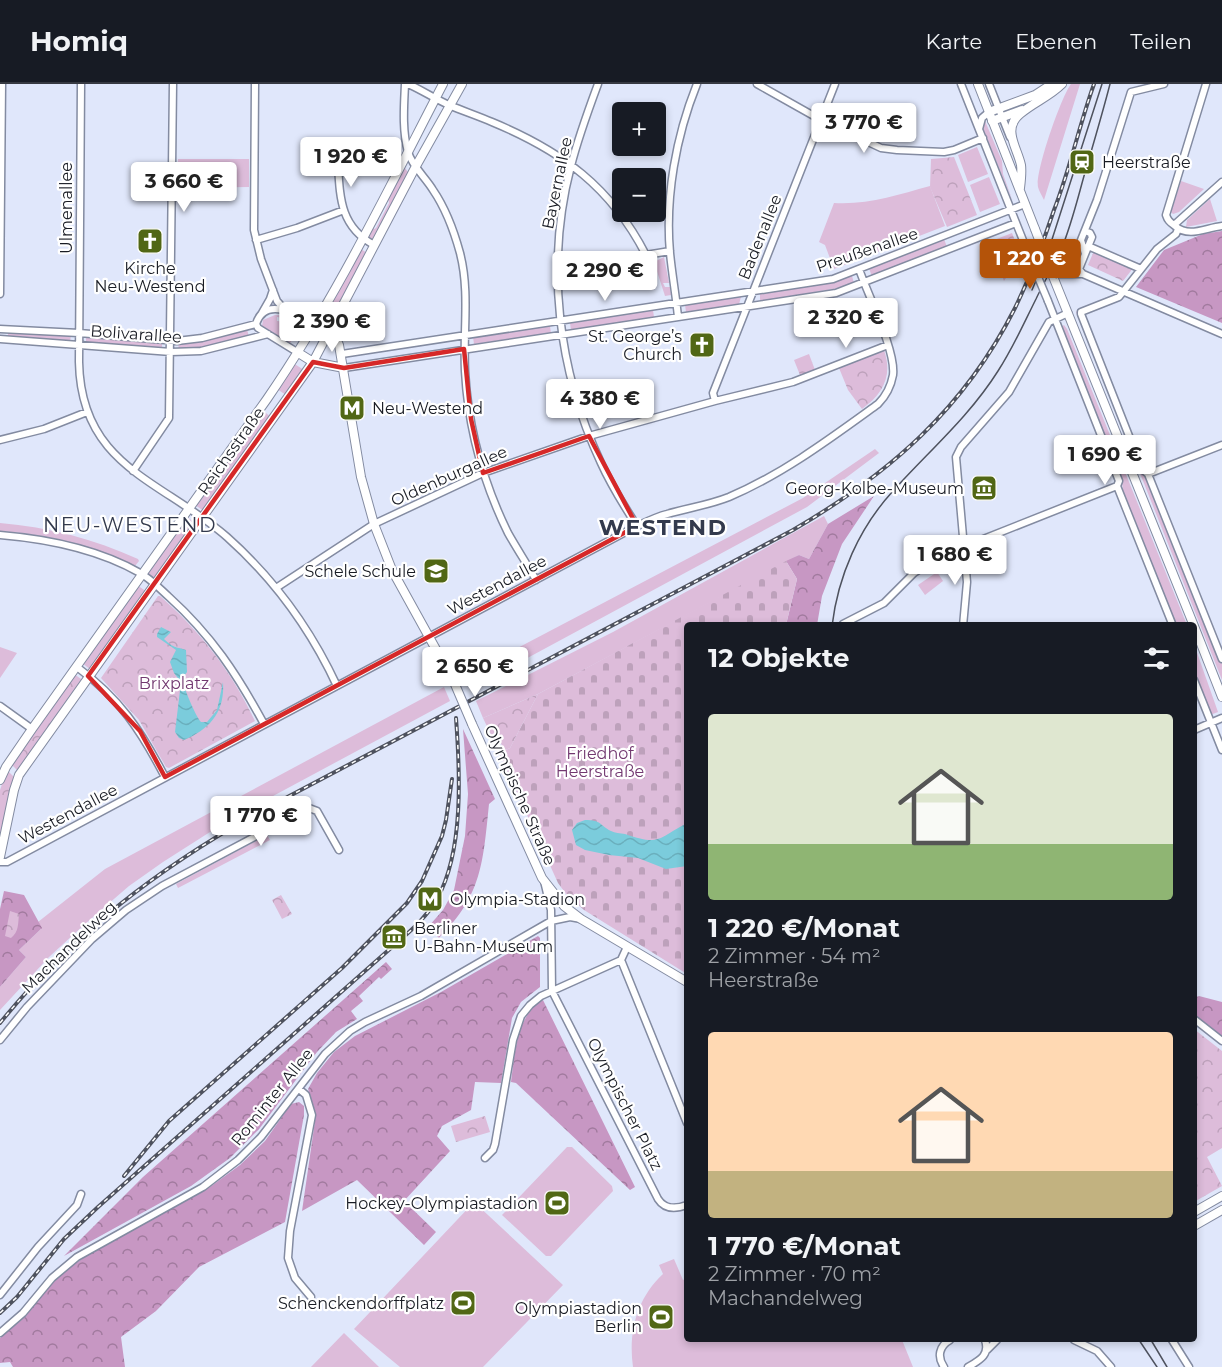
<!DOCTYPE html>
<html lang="de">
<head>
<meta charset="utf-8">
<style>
	body { margin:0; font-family:Montserrat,sans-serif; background:#20242c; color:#f1f3f6; height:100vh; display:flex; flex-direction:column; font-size:22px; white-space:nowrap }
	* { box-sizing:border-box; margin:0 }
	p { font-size:20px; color:#9ea1a6 }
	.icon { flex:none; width:33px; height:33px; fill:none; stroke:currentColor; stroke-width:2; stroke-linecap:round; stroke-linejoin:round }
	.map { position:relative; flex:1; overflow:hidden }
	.details { position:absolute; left:684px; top:538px; width:513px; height:720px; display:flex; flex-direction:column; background:#171b24; border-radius:6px; box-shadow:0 3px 9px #0003 }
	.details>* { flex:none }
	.controls { position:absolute; left:612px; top:18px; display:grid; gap:12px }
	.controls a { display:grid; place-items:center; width:54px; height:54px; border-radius:6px; background:#171b24; box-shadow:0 3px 9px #0003; font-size:30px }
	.price { position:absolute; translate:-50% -51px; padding:0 14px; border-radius:6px; background:#fff; color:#222; font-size:20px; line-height:39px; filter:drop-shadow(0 2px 3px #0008) }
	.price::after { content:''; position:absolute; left:50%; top:36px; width:18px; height:14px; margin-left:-9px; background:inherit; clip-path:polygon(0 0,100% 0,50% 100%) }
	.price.on { background:#b45309; color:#fff }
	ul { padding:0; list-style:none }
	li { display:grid; align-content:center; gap:12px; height:318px; padding:0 24px }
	li span { display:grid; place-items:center; height:186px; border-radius:6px; color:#555 }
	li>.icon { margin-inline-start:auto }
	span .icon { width:108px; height:108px; fill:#fffc; stroke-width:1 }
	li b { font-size:26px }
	h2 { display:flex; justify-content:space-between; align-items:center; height:72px; padding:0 24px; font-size:26px }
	header { display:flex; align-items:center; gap:36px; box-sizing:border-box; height:84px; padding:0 30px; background:#171b24; border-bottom:2px solid #363941 }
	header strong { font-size:28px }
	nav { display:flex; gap:33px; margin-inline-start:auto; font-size:21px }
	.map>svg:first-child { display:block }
</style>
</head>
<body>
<header>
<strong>Homiq</strong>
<nav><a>Karte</a><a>Ebenen</a><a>Teilen</a></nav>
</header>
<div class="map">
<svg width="1222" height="1283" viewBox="0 0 1222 1283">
	<defs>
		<pattern id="forest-crowns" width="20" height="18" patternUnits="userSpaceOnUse" patternTransform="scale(1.5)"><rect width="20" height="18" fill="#c797c3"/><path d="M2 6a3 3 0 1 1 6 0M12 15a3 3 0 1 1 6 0" fill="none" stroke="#a17a9e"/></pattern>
		<pattern id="cemetery-stones" width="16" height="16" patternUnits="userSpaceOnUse" patternTransform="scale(1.5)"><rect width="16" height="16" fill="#ddbcda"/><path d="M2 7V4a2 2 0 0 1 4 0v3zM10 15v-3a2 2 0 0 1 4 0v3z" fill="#bda1bb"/></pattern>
		<pattern id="park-crowns" width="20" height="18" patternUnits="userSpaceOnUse" patternTransform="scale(1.5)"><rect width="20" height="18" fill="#ddbcda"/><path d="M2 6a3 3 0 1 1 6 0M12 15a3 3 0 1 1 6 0" fill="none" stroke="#bda1bb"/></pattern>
		<pattern id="water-waves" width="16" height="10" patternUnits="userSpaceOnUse" patternTransform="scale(1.5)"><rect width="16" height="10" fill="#7bccdc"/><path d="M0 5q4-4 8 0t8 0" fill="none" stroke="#6aafbd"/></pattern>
	</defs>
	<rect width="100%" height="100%" fill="#e0e7fb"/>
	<path fill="#ddbcda" d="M1071,0h9l-36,116c-2,-4 -5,-9 -6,-13 -3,-15 23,-90 33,-103z
		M985,37l17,40 1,13 10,28 -30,-73z
		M977,63l11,27 -20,8 -10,-27z
		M178,75h71v28l-72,1z
		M404,83l4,5 -15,28 -6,15 -15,25 -4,-4 5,-10 1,3 2,-1 13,-25 -1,-5z
		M989,93l11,27 -20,8 -10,-27z
		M1181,97l23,8 -25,23 -6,2 -2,-2z
		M930,102l15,40 -111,43 -9,-24 -6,-3 15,-39c34,2 63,-8 96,-17z
		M1210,115l7,22 -31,6 1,-7z
		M944,155l3,8 -75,30 -3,-9z
		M361,165l6,4 -29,54 -6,-4z
		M664,173l5,26h-6l2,4h5l1,8 -6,1 -11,-34z
		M852,192l2,7 -9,4 -85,14v-7l75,-12z
		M741,213l-2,7 -53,8 -1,-7z
		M653,226l1,7 -83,13 -1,-7z
		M1079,226l1,7 61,155 7,8 74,184v16l-146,-368z
		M275,231l16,1 6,4 -2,3 -5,-4 -13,-2v4l11,1 12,6 -10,15 -28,-17 1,-6z
		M1064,241l3,4 120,296h-13l-50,-126 -2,-17 -61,-155z
		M550,242l1,7 -77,11 -1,-7z
		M247,245l2,8 -38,9 -32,4 -1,-7 22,-2z
		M8,247l63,4 -1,7 -62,-4z
		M86,252l76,7v7l-76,-8z
		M293,279l11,7 -18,25 -9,-6z
		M262,326l9,7 -67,94 -9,-6z
		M875,365l4,4 -72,54 -337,182 -6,-13 339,-178z
		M186,432l9,7 -40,56 -8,-6z
		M824,432l4,8 -19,35 -10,-4 -261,139 -55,24 -7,-17 137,-69z
		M0,439c49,4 94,16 138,36l1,2 -4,5c-44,-19 -88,-32 -135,-35z
		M937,488l6,9 -18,14 -7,-10z
		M137,501l10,7 -56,78 -9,-7z
		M1194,560l24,68 -8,3 -16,-40z
		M0,563l17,6 -17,25z
		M444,603l6,14 -218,117 -69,44 -34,24 -44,38 -36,33 -49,53v-23l26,-30 -7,-7 22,-21 -3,-7 67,-53z
		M267,751l3,5 -92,48 -2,-4z
		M567,1063h5l40,39 1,5 -62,65h-5l-44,-41z
		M474,1118l89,83 -80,82h-83l-46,-38z
		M674,1175l9,21 4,-2v62h215l11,27h-280c-5,-35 4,-69 30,-93l-4,-9z
		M344,1249l35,34h-68z"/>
	<path fill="url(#forest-crowns)" d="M1222,147v92l-86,-36 28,-37 39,-16z
		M874,412l-32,48 -20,52 -5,29h-31l11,-46 -11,-18 13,-6 10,4 19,-35z
		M463,645l32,70 -6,5c-6,59 -7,91 -50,134l-11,-11 15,-17 11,-20 11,-54 3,-42z
		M4,807l20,4 18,33 -23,22 7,7 -26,30v-78z
		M538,852l2,2v49l-19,15 -9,16 -11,65 -26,-1 -4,28 -29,16 -5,10 13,15 -46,50 32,31 -12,13 -67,-65 -55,31 14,-97 -8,-25 9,-16 17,-21 21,-16 86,-44z
		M386,878l6,7 -11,10 -2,-2 -20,19 4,5 -12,10 6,8 -21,13 -19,20 -58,77 -29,29 -39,28 -127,70 79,-79z
		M1199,912l23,6v35l-28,-22v-17z
		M543,916l92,187 -5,3 -114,-107 -5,-1c4,-27 5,-67 32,-82z
		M299,1018l5,4v9l-19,107 -86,45 -43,44 -35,26 4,30h-112l-3,-5 -10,1v-25l25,-21 29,-36 15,-13 20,-14 121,-67 30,-22 25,-24 26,-37z"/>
	<path fill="url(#cemetery-stones)" d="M786,477l11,18 -11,46 -99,1v348l-103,-64 -18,-16 -8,-11 -59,-130 11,-5 28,-54z"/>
	<path fill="url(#park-crowns)" d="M954,73l23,58 -30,12 -17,-40 1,-28z
		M1012,149l12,31 -12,5 -8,12 -15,-39z
		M1094,167l40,16 -11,14 -35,-16z
		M884,266c9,26 -1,44 -22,59l-14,-19 -9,-22z
		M809,270l6,16 -15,5 -6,-15z
		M158,512h2c40,35 72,76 95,125l-86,47 -3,-1 -27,-47 -38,-42z
		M74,590l10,7 -67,89 -6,-6z
		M538,610l-28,54 -11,5 -1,-3 5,-2 -3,-7 -5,2 -12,-25z
		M9,688l6,6 -15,71v-59l6,-17z
		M281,811l11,19 -10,5 -10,-19z
		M10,827l9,3c-1,9 0,18 -8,24l-6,-2z
		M1194,945l28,22v97l-15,9 15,29 -28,16z
		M485,1032l5,16 -34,10 -5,-16z"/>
	<path fill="url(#water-waves)" d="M161,543l10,5 -7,7c11,10 10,7 22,11l1,22 -5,7c1,7 14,38 19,43h6l10,-12 6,-28c2,30 -13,47 -39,58l-5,-2 -4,-6 6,-50 -7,-9 -4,-11 6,-12 -19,-13v-3z
		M585,736c17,0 14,5 26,11 4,2 9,2 14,3 35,12 32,5 62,-11v43l-21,3 -28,-11 -29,-3 -24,-5 -9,-5 -4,-15 5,-7z"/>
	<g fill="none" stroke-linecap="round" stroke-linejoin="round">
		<g stroke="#838ba1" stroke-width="9">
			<path id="minor" d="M81,0l-2,278c2,105 83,118 148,175 46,41 84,93 110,149
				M255,0l-1,146 7,29 16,42 7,8
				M405,0c-1,22 -3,46 3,68 4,14 18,26 25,38 13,19 21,41 27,63 10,39 3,78 5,118 3,56 18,111 43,162 9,16 19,31 28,47
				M408,0c14,6 27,15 41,21 14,6 29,11 43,17 70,29 119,65 154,133l24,-4
				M598,0c-10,27 -20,54 -27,82 -26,99 -13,205 30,297 10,22 23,43 36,63
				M757,0l64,36 60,28 16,2 47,2 10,-2 29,-12
				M961,0l69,174
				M989,0l21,53
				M1206,0l-40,131c2,6 4,7 9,11 14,12 30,2 47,0
				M979,45l3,-11 7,-6
				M338,81c2,35 3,62 36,80
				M1174,141l48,-43
				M1178,145l-2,5 -19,15 -38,48 -38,15v2l61,155 6,5 74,185
				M256,156l41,-12 47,-18
				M1088,162l53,23
				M1085,170l-4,-14 16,-40 34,-108 33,-8
				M1062,177l17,8 4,5 139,60
				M1079,185l13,-32 -2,-4 -5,-2
				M1058,190h25
				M0,210l2,-210
				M1048,217l71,180 -2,5 56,140
				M262,229l8,-14 3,-9
				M678,233c-2,-21 -6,-43 -8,-64 -5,-56 6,-117 27,-169
				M0,245l79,4 98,8 25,-3 54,-14
				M0,255l171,13 30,-1 67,-17
				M297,268l-39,-24 -2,-4c9,-29 42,-9 58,1
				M342,270l491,-75 192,-75
				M344,284l492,-75 180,-70
				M715,317l-2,-8 122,-309
				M0,356l44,-11 43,-17
				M133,387l36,-53 4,-334
				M1148,390l74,-29
				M0,451c48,4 98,14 140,38 11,6 20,16 29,24 42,38 68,77 95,127
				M276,504l98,-64 109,-51 106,-37 126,-35 78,-19 95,-37
				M843,540l41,-21 30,-30 24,-16 179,-71
				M963,542l4,-44 -11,-125 5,-10 48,-55 40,-70 19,-9
				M77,583c43,32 63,62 88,110
				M1194,596l28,70
				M0,622l32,23
				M1194,646l28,-12
				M0,778h7l626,-334c11,-5 22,-11 34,-14 21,-6 42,-9 62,-17 54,-23 102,-59 149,-93 8,-8 13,-18 15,-29 3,-24 -25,-80 -34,-106
				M544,797l7,29 1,81 106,208c7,11 18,10 29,6
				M621,876l66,163
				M1194,935l28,22
				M0,956l27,-33 65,-68 34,-29 36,-24 147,-78 8,3 22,39
				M299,1005l7,6 6,20 -22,116 -2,27 7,20 16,19
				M485,1074l8,-8 2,-6 18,-104 8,-24 9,-11 11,-9 80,-36 6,-13
				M0,1211l38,-48 39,-42 4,-11
				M0,1249l23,-20 29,-35 25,-21 126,-70 35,-27 23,-23 64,-83 25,-23 15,-9 56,-26 130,-75 19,-4 11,2
				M1074,1256l23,11 14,16
				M1172,1256l17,27
				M987,1266l10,-10
				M944,1283c-7,-10 -5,-21 6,-27
				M968,1283c12,-7 22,-12 17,-27"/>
		</g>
		<g stroke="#838ba1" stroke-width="10">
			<path id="major" d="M978,0l57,145
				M989,28l46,-17 17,-11
				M992,37l30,-11
				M1020,104c1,-8 2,-16 1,-23 -4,-18 -19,-36 -1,-51 14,-12 29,-17 42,-30
				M1052,190l142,352
				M314,241l21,11 4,9 22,132 13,47 18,46 62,112
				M297,268l16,10 31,6
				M1194,542l28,71
				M472,640l70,154 22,28 17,13 106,63
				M0,696l6,-13 26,-38 235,-330c68,-99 121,-209 176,-315
				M0,773l14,-67 5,-15 294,-413 103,-196 46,-82
				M1194,1128l28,-16
				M1194,1142l28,-16"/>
		</g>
		<use href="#minor" stroke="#fff" stroke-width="6"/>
		<use href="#major" stroke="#fff" stroke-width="8"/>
		<path stroke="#4e525e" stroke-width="1.5" d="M1032,206l15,-35 55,-171
			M832,542c6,-50 27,-98 61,-135 36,-40 76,-74 105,-120 15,-23 26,-48 38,-72 8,-17 17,-32 25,-49 10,-24 16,-49 23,-74 9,-31 18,-61 26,-92
			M1139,1256l18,27
			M1151,1256l16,27"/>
		<g stroke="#4e525e" stroke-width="4">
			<path id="rail" d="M0,939c74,-91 159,-155 261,-212l532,-281c96,-56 171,-121 222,-222 15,-31 28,-65 39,-98 16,-41 25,-84 40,-126
				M124,1092l45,-55 173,-153 65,-65 15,-22 20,-45 4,-16 6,-41
				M0,1229l17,-16 47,-58 34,-32 302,-267c14,-12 27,-24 37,-41 27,-48 23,-127 19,-181"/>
		</g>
		<use href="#rail" stroke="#fff" stroke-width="1.5" stroke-dasharray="4.5" stroke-linecap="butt"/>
		<g stroke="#838ba1" stroke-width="9" stroke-linecap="butt">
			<path id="minor-bridge" d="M1030,174l18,43
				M1048,180l14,-3
				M1035,185l23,5"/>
		</g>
		<g stroke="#838ba1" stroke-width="10" stroke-linecap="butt">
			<path id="major-bridge" d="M1035,145l17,45
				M454,598l18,42"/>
		</g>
		<use href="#minor-bridge" stroke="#fff" stroke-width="6"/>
		<use href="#major-bridge" stroke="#fff" stroke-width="8"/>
	</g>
	<path fill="none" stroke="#d62828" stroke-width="4.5" stroke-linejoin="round" d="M464,265l7,70 12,54 106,-37 48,90 -472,251 -25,-46 -52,-55 225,-314 31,6z"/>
	<defs>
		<g id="station-square" transform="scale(1.35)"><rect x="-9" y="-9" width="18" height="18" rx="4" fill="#516715" stroke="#fff"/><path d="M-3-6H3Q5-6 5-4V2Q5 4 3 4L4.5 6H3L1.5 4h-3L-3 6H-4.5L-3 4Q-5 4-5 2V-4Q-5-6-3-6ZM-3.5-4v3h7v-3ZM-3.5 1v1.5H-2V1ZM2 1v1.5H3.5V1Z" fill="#fff"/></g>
		<g id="church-square" transform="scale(1.35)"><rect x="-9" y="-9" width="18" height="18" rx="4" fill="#516715" stroke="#fff"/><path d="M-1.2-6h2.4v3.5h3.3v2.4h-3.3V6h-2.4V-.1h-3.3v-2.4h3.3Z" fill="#fff"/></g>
		<g id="metro-square" transform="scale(1.35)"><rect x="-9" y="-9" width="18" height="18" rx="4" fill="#516715" stroke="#fff"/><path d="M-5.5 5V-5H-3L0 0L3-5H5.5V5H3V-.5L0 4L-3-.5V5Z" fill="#fff"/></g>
		<g id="museum-square" transform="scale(1.35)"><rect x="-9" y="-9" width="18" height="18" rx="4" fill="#516715" stroke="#fff"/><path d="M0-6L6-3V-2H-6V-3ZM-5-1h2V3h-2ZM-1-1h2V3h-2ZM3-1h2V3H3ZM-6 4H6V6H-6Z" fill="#fff"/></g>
		<g id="school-square" transform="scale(1.35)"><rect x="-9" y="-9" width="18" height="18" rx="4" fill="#516715" stroke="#fff"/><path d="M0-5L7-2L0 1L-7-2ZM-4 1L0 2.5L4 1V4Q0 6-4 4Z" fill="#fff"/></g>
		<g id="stadium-square" transform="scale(1.35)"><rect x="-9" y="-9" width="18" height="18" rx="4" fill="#516715" stroke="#fff"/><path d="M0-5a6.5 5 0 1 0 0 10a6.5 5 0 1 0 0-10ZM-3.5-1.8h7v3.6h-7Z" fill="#fff"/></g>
	</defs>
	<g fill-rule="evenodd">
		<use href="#station-square" x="1082" y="78"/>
		<use href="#church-square" x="150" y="157"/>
		<use href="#church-square" x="702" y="261"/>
		<use href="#metro-square" x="352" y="324"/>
		<use href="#museum-square" x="984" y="404"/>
		<use href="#school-square" x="436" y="487"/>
		<use href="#metro-square" x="430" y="815"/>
		<use href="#museum-square" x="394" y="853"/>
		<use href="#stadium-square" x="557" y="1119"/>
		<use href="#stadium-square" x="463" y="1219"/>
		<use href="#stadium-square" x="661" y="1233"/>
	</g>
	<g text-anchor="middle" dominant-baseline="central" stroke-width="4.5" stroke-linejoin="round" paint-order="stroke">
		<g font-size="16" fill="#191c24" stroke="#fff" text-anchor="end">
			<text x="1102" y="78" text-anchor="start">Heerstraße</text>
			<text x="150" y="184" text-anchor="middle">Kirche<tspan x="150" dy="18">Neu-Westend</tspan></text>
			<text x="682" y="252">St. George’s<tspan x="682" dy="18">Church</tspan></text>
			<text x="372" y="324" text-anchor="start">Neu-Westend</text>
			<text x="964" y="404">Georg-Kolbe-Museum</text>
			<text x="416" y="487">Schele Schule</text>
			<text x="450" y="815" text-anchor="start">Olympia-Stadion</text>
			<text x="414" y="844" text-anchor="start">Berliner<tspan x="414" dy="18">U-Bahn-Museum</tspan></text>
			<text x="538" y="1119">Hockey-Olympiastadion</text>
			<text x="444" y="1219">Schenckendorffplatz</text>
			<text x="642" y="1224">Olympiastadion<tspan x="642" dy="18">Berlin</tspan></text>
		</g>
		<g font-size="16" fill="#191c24" stroke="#fff">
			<text transform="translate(557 99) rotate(-78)">Bayernallee</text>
			<text transform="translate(66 124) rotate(-90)">Ulmenallee</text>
			<text transform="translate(760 153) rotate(-68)">Badenallee</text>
			<text transform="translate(867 166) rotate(-19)">Preußenallee</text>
			<text transform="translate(136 250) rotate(4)">Bolivarallee</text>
			<text transform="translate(231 367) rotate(-55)">Reichsstraße</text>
			<text transform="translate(449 392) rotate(-24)">Oldenburgallee</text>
			<text transform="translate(497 501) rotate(-28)">Westendallee</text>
			<text transform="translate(520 711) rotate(66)">Olympische Straße</text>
			<text transform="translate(68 730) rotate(-28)">Westendallee</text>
			<text transform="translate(69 863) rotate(-44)">Machandelweg</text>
			<text transform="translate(272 1013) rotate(-51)">Rominter Allee</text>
			<text transform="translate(625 1020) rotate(63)">Olympischer Platz</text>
		</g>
		<g font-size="16" fill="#723870" stroke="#fff">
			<text x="174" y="599">Brixplatz</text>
			<text x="600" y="669">Friedhof<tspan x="600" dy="18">Heerstraße</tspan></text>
		</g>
		<g font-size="20" letter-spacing="1.5" fill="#333a4d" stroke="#fff">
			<text x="130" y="441">NEU-WESTEND</text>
		</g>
		<g font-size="22" font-weight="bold" letter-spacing="1.5" fill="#333a4d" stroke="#fff">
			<text x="663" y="443">WESTEND</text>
		</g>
	</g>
</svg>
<div class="controls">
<a>+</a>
<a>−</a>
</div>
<b class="price" style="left:864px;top:70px">3 770 €</b>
<b class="price" style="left:351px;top:104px">1 920 €</b>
<b class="price" style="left:184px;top:129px">3 660 €</b>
<b class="price on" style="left:1030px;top:206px">1 220 €</b>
<b class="price" style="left:605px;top:218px">2 290 €</b>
<b class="price" style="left:846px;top:265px">2 320 €</b>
<b class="price" style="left:332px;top:269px">2 390 €</b>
<b class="price" style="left:600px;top:346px">4 380 €</b>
<b class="price" style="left:1105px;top:402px">1 690 €</b>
<b class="price" style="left:955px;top:502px">1 680 €</b>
<b class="price" style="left:475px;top:614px">2 650 €</b>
<b class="price" style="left:261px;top:763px">1 770 €</b>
<section class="details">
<h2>12 Objekte<svg class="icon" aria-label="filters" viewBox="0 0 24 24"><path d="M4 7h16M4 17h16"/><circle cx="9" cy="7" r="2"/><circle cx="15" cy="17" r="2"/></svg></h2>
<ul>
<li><span style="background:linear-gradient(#dfe7d0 70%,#8fb573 0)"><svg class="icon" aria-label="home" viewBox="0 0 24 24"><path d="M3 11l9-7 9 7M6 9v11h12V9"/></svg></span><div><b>1 220 €/Monat</b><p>2 Zimmer · 54 m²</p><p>Heerstraße</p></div></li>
<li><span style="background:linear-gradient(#ffd9b3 75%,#c2b280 0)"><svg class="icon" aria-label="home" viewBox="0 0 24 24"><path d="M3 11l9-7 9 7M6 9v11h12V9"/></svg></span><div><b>1 770 €/Monat</b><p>2 Zimmer · 70 m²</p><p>Machandelweg</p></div></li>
</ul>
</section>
</div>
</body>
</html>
